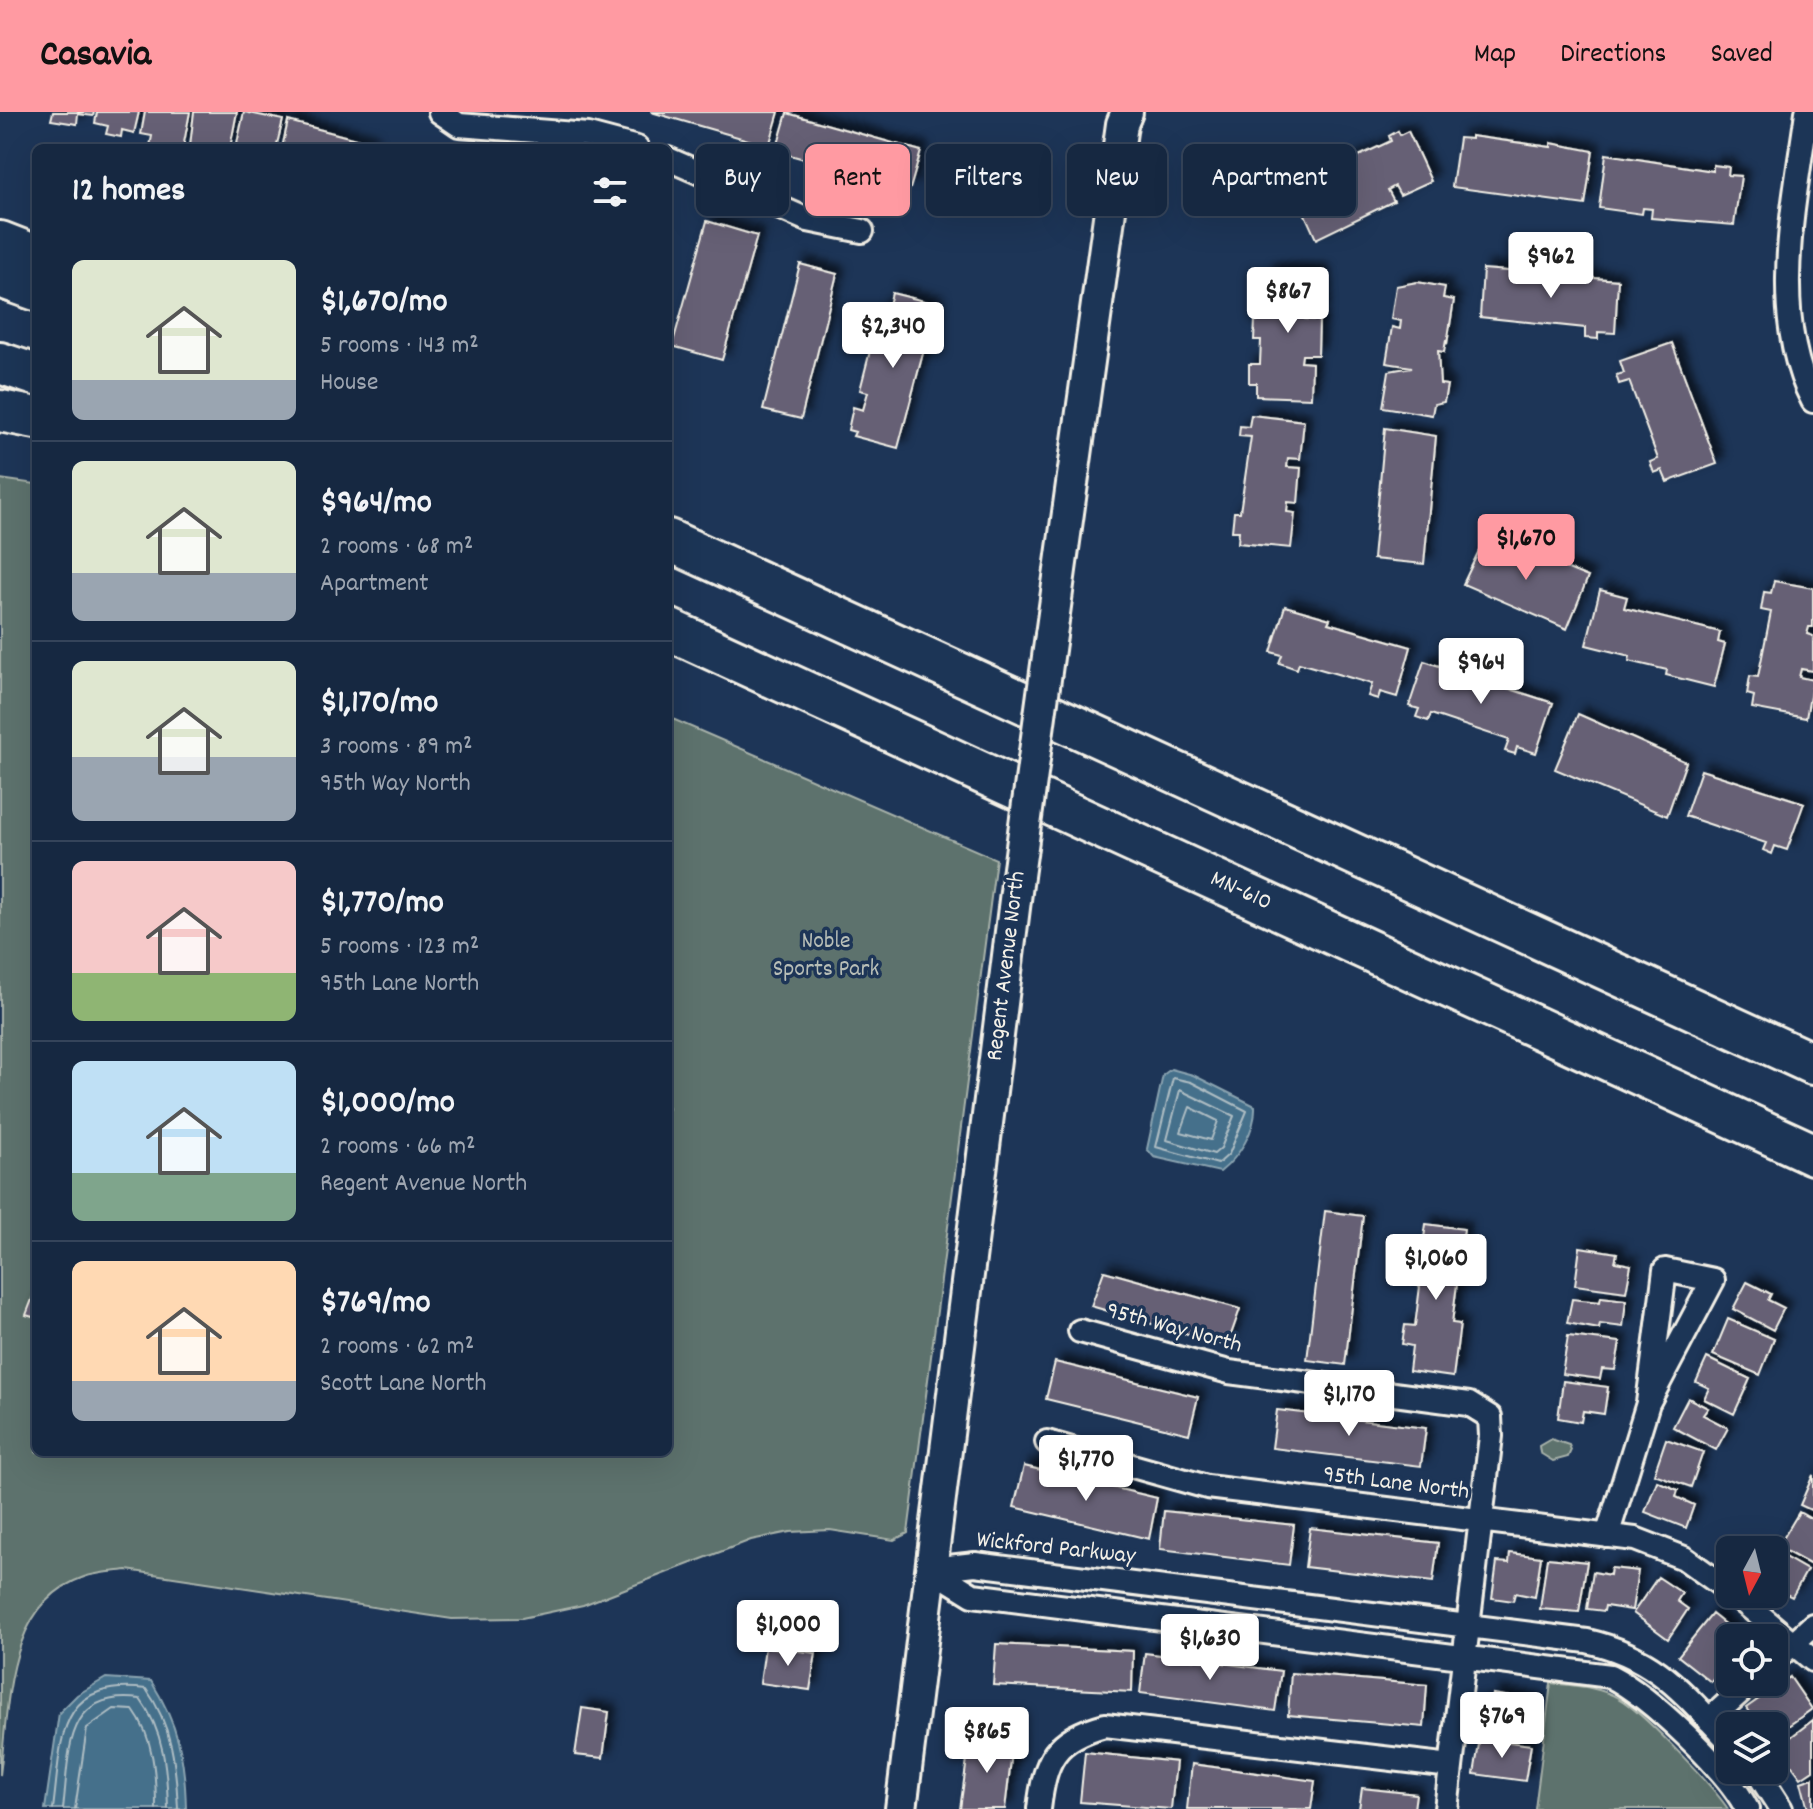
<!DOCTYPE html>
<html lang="en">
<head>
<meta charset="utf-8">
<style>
	body { margin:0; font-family:Dekko,sans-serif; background:#23344c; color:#f1f3f6; height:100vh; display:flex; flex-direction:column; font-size:30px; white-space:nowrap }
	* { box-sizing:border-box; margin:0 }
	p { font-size:26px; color:#9ea6b1 }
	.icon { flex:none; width:44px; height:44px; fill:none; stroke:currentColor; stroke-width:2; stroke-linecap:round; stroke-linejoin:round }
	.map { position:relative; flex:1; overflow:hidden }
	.details { position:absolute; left:32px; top:32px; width:640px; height:1312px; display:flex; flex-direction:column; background:#162841; border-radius:12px; box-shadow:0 8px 32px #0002,0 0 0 2px #35445a }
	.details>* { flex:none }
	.guide { position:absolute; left:696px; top:32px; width:760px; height:72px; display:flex; gap:16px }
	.needle { width:52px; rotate:187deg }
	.controls { position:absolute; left:1716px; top:1424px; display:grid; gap:16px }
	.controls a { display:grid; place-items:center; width:72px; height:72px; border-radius:12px; background:#162841; box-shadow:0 8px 32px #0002,0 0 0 2px #35445a; font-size:40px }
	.price { position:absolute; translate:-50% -68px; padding:0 18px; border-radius:8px; background:#fff; color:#222; font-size:26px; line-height:52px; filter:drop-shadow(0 2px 4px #0008) }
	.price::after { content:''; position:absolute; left:50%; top:48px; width:24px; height:18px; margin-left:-12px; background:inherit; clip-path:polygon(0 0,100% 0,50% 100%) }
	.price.active { background:#ff9aa2; color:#111 }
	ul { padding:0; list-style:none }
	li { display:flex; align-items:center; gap:24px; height:200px; padding:0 40px }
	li+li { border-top:2px solid #35445a }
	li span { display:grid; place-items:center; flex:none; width:224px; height:160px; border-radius:12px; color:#555 }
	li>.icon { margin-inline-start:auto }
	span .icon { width:96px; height:96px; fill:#fffc; stroke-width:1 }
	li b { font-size:34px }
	h2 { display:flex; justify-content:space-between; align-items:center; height:96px; padding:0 40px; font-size:34px }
	.pill { padding:0 28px; border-radius:12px; background:#162841; box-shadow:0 8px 32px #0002,0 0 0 2px #35445a; font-size:28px; line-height:72px }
	.pill.active { background:#ff9aa2; color:#111 }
	header { display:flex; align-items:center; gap:48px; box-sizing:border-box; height:112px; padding:0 40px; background:#ff9aa2; color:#111 }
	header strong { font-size:38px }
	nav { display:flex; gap:44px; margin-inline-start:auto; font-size:28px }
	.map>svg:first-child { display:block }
</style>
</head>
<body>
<header>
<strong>Casavia</strong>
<nav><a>Map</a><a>Directions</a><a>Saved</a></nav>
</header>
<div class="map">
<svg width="1813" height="1697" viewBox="0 0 1813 1697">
	<defs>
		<filter id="shadow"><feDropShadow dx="7" dy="-7" stdDeviation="4" flood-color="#0009"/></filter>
	</defs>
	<rect width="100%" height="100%" fill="#1d3557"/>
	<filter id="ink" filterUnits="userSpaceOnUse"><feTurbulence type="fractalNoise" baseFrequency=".0125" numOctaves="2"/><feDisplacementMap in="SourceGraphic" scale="16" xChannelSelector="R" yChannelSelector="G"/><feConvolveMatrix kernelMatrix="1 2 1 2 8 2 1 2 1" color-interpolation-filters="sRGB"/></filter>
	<g filter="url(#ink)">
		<path fill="#5d726d" stroke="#a8b2aa" stroke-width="2" d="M0,367l36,5v968h632v-735l328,142 -88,674 -14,7 -64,-10 -40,2 -39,8 -168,65 -61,13 -70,1 -325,-49c-14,2 -30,2 -43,7 -79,27 -75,129 -84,198z
			M1551,1327l18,6 2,5 -3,7 -15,4 -13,-8 -1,-7z
			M1551,1571c22,3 47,3 67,15 24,13 94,87 110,111h-193z"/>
		<path fill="#446f8b" stroke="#8aa3b0" stroke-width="2" d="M1171,957l22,6 62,31c1,24 -16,51 -35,66l-66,-15 -7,-8 16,-74z
			M106,1566l45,3c27,43 34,77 35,128h-141l14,-96 18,-18z"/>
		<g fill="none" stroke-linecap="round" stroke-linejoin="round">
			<path stroke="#aebdc3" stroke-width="2" d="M1173,966l18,4 56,29 -18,43 -11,10 -62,-17z
				M1180,978l54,26 -13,32 -7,6 -47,-14z
				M1190,995l28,14 -7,19 -30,-8z
				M53,1697c9,-67 2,-131 93,-120 26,36 30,76 32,120
				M63,1697c7,-56 0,-120 77,-110 24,32 27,71 28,110
				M75,1697l12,-81 27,-19 19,1c21,28 23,65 23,99"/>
		</g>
		<path fill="#666175" stroke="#f4f1e8" stroke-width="2" filter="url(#shadow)" d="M53,0h41l-1,4 -15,-2 -1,10 -26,-4z
			M97,0h42l-5,21 -12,-3 -1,7 -15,-3 2,-8 -13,-3z
			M145,0h45l-7,36 -33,-2 2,-10 -11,-2z
			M194,0h43l-7,36 -40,-2z
			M244,0l39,8 -7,28h-40z
			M651,0h128l-10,34z
			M787,1l134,38 -11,38 -134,-38z
			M288,9l83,22 -1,5h-88z
			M1398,19l2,4 8,-4 23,50 -31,14 -5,-9 -7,4 6,11 -78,38 -22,-49 10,-4 -3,-7 14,-6 3,6 33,-16 -1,-3 41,-19 -2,-5z
			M1471,24l80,11v-4l42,8 -8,54 -133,-18 7,-49 12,1z
			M1606,42l107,17v-6l16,2 -1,8 13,1 -7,49 -83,-7 1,-9 -9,-1 -1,6 -43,-6z
			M707,109l50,15 -35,124 -50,-14z
			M800,152l37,10 -36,145 -38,-9z
			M1483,157l135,11 -3,53 -17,-1v7l-13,-1v-10l-105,-11z
			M1267,158l55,2 -1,40 -16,-1v8l14,1 -1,35h-16l-1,7 11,1 -1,35 -55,-2v-13h-7v-19h11l1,-24h-7l1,-19h10z
			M1417,170l28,5 -2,11 11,2 -7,44 -1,-4 -2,12 -6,-1 2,33 7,1 -3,17 -10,2 -2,11 -49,-8 6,-36 23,-4 -26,-4 6,-36 8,2 1,-8 -10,-2 5,-33z
			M892,181l44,11 -38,144 -45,-12 2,-4 -7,-2 5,-23 10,3 5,-18 -8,-2 22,-86 7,1z
			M1672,231l45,121 -50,18 -5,-12 -8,3 -4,-11 8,-3 -29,-78 -10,3 -3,-9 8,-2 -4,-12z
			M1251,303l53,6 -4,38 -12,-1 -1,9 14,1 -3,35 -10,-1 -1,10 8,1 -4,35 -53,-5 1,-12h-7l2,-19h6l11,-75 -12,-1 1,-10 9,1z
			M1385,316l51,8 -12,128 -51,-5z
			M1486,424l102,41 -21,52 -104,-45z
			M1774,469l39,7v39h-4l-2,7 6,2v35l-12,-2 -2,8 14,3 -7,38 -54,-10 2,-12 -7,-2 3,-18 8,1 13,-65 -10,-2 3,-18 7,1z
			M1600,478l27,7 -3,11 96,24 -2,10 7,2 -11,43 -48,-12 1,-5 -38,-9 1,-5 -44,-11z
			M1285,494l45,13 -2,4 83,24 -14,50 -17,-5 -2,7 -10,-3 4,-12 -73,-21 -2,6 -18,-6 3,-8 -11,-3z
			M1424,549l129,42 -17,50 -19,-6 -2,7 -10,-3 4,-11 -78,-26 -3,7 -12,-4 3,-8 -10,-3z
			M1578,602l108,48 -19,54 -112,-47z
			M1701,658l103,33 -17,47 -12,-4 -3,8 -9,-4 3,-7 -81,-27z
			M1325,1099l38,5 -18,149 -38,-5z
			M1426,1112l38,5 -12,94 8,1 -7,53 -44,-6 3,-25 -10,-2 3,-19 10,1 5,-40 -10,-2 4,-33 8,1z
			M1580,1135l37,6 -2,9 16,3 -5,27 -51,-7z
			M1104,1159l136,38 -13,37 -136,-40z
			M1747,1170l24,12 -3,6 16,8 -11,22 -40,-21z
			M36,1177v29l-10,-3z
			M1601,1185l25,3 -3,27 -23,-3 -1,5 -32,-6 5,-24 28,3z
			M1728,1207l46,20 -14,36 -47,-20z
			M1568,1224l52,6 -5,28 -13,-1 -2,10 -38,-5z
			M1707,1246l43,21 -16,35 -30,-15 5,-11 -13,-6z
			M1055,1250l143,35 -9,37 -143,-35z
			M1563,1269l45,6 -4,27 -21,-3 -2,11 -23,-4z
			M1688,1286l20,10 -5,7 25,13 -12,22 -43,-23z
			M1277,1298l149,18 -5,38 -149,-18z
			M1666,1327l37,13 -12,35 -37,-13z
			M1024,1354l133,32 -8,41 -135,-32z
			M1813,1363v36l-13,-6z
			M1657,1369l21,9 -2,7 18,8 -8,23 -41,-16z
			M1164,1399l130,14 -5,40 -129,-16z
			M1799,1400l14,8v46l-35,-19z
			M1310,1416l128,15 -5,39 -128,-15z
			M1774,1439l33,19 -15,27 -18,-9z
			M1510,1441l31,4 -6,40 -20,-4 -2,8 -21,-3 5,-36 12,1z
			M1547,1446l40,4 -8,50 -39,-3z
			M1611,1456l27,3 -6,39 -27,-4 -1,5 -17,-2 6,-37 17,3z
			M1658,1465l24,16 -5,8 11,8 -20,30 -35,-26z
			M1712,1502l30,24h-12v20l-19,24 -33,-26z
			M996,1532l137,7 -1,41 -139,-7z
			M765,1535l51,6 -6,37 -50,-7z
			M1145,1541l136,18 -6,40 -135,-18z
			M1291,1561l136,12 -3,42 -136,-12z
			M1790,1565l22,32 -38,27v-10h-15l-13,-18z
			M1493,1582l43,7 -2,15 -12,-2 -3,21 -43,-7 3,-24 13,1z
			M582,1596l27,4 -6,46 -28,-3z
			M1813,1608v50l-12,8 -23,-31z
			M970,1626l43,6 -8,65h-45z
			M1480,1626l51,7 -6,36 -51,-7z
			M1085,1640l91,10 -5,47 -91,-7z
			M1192,1652l123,17 -4,28h-124z
			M1813,1666v31h-5l-7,-27z
			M1362,1676l54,6 -2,15h-55z"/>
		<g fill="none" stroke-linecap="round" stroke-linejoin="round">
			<g stroke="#f4f1e8" stroke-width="28">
				<path id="street" d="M440,0l19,13 129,10 49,13
					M1807,0c-12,90 -39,203 6,289
					M668,47l140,61 54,11
					M1080,1219l149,41 240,32 21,13 1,19 -45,373
					M1047,1330l160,45 428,52 49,19 46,33
					M1607,1424l41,-133 17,-133 48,10 -65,123
					M931,1457l42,26 637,81c39,20 117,93 137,133
					M931,1457l44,-5 612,77c70,16 95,51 143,101
					M1734,1482l79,66
					M1774,1549l39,-36
					M1709,1608l42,-38
					M1756,1658l25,39
					M1039,1697c6,-50 15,-70 66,-84l346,41"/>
			</g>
			<g stroke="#f4f1e8" stroke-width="36">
				<path id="secondary" d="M1051,523l71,-511 5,-12
					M901,1697l117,-933"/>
			</g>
			<g stroke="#f4f1e8" stroke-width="46">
				<g id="highway">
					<path d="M0,130l36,14"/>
					<path d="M0,165l36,13"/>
					<path d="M0,251l36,12"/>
					<path d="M0,299l36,7"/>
					<path d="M668,428l1145,524"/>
					<path id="s1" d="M668,517l1145,525"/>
				</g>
			</g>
			<use href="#street" stroke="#1d3557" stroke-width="22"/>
			<use href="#secondary" stroke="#1d3557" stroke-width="30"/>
			<use href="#highway" stroke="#1d3557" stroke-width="40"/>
			<g stroke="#f4f1e8" stroke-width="36" stroke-linecap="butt">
				<path id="secondary-bridge" d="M1018,764l33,-241"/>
			</g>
			<use href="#secondary-bridge" stroke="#1d3557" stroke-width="30"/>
		</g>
	</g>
	<g text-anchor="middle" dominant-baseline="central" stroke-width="7" stroke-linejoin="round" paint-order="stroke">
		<g font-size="24" fill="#f4f1e8" stroke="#1d3557">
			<text stroke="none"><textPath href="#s1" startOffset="630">MN-610</textPath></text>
			<text transform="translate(1007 854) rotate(-83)">Regent Avenue North</text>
			<text transform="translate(1174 1217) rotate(15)">95th Way North</text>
			<text transform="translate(1396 1372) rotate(7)">95th Lane North</text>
			<text transform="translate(1056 1437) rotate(6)">Wickford Parkway</text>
		</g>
		<g font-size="24" fill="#b8beb7" stroke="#1d3557">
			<text x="826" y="830">Noble<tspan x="826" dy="28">Sports Park</tspan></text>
		</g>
	</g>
</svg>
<div class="controls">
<a><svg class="needle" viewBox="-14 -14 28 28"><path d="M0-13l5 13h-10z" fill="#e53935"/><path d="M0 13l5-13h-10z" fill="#9ea6b1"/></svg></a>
<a><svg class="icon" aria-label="locate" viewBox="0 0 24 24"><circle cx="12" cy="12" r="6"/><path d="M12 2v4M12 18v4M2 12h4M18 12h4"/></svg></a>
<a><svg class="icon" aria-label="layers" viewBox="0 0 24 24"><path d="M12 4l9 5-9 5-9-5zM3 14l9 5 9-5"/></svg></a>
</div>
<b class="price" style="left:1551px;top:188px">$962</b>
<b class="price" style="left:1288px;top:223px">$867</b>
<b class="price" style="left:893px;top:258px">$2,340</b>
<b class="price active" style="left:1526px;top:470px">$1,670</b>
<b class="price" style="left:1481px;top:594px">$964</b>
<b class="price" style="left:1436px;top:1190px">$1,060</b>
<b class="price" style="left:1349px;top:1326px">$1,170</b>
<b class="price" style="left:1086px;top:1391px">$1,770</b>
<b class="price" style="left:788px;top:1556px">$1,000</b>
<b class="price" style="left:1210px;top:1570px">$1,630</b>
<b class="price" style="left:1502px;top:1648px">$769</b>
<b class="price" style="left:987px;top:1663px">$865</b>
<div class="guide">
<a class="pill">Buy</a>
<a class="pill active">Rent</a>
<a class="pill">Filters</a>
<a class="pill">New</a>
<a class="pill">Apartment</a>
</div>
<section class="details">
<h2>12 homes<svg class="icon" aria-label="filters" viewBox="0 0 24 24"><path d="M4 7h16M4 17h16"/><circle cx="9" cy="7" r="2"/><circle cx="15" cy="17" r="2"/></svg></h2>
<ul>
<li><span style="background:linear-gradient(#dfe7d0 75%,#9aa5b1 0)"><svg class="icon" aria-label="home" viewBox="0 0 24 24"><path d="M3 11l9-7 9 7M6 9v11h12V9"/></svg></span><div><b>$1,670/mo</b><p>5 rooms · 143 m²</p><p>House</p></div></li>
<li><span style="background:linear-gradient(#dfe7d0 70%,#9aa5b1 0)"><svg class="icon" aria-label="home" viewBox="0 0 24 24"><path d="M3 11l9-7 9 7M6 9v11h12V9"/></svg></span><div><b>$964/mo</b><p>2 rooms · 68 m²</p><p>Apartment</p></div></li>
<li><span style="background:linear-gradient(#dfe7d0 60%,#9aa5b1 0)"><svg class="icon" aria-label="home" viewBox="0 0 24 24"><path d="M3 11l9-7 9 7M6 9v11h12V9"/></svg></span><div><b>$1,170/mo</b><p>3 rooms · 89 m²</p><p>95th Way North</p></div></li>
<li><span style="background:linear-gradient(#f6c9c9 70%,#8fb573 0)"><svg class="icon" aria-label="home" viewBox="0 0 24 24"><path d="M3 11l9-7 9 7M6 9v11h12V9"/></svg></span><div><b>$1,770/mo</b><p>5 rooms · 123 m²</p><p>95th Lane North</p></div></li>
<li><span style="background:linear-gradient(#bfe0f5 70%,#7fa58c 0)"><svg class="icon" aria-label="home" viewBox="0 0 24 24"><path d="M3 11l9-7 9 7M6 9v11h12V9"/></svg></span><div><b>$1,000/mo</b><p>2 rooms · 66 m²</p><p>Regent Avenue North</p></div></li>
<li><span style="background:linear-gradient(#ffd9b3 75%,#9aa5b1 0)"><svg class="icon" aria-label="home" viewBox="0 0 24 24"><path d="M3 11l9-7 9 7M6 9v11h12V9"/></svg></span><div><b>$769/mo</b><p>2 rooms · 62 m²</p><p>Scott Lane North</p></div></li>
</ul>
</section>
</div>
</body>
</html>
